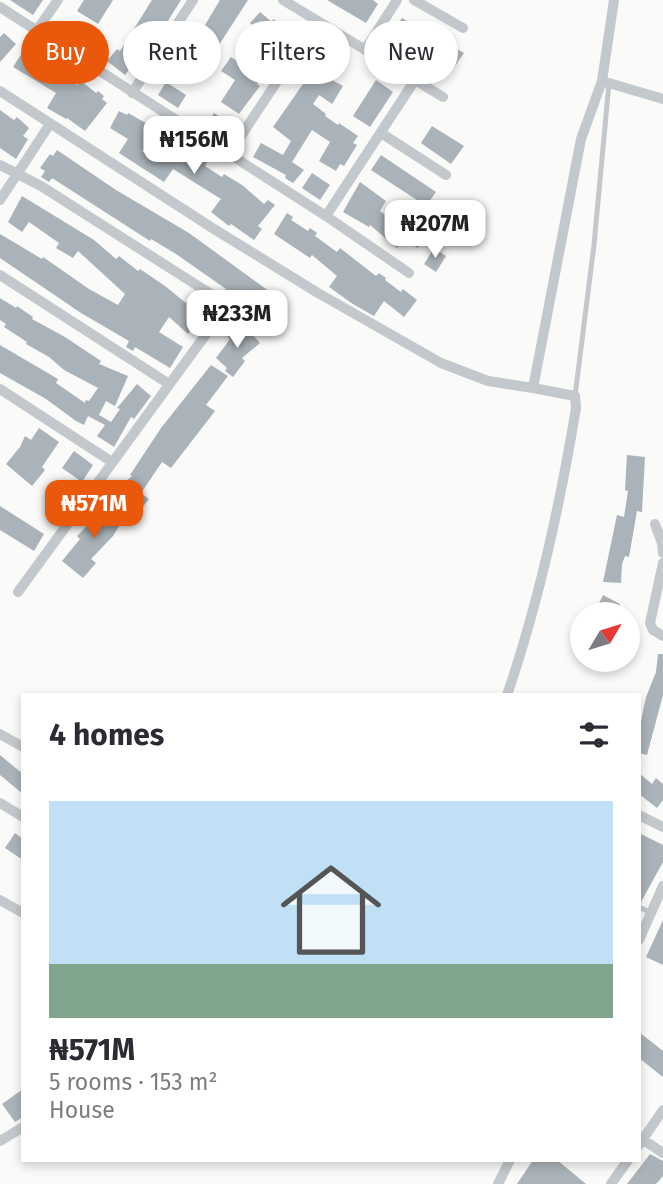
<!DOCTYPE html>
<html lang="en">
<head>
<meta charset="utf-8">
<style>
	body { margin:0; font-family:"Fira Sans",sans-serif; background:#f2f2f3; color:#2b2b33; height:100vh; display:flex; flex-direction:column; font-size:26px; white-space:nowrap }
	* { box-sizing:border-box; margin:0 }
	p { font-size:23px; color:#7c7c81 }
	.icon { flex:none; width:38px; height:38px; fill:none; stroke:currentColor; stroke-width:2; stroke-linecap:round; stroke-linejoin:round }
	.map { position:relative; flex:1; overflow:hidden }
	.details { position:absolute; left:21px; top:693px; width:620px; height:469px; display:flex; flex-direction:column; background:#fff; border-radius:0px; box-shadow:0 4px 10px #0003 }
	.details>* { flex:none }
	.hud { position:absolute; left:21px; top:21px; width:621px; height:63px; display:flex; gap:14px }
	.needle { width:46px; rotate:52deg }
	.controls { position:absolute; left:570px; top:602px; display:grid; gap:14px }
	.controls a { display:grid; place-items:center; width:70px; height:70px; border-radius:50%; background:#fff; box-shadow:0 4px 10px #0003; font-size:35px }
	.price { position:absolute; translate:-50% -60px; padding:0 16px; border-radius:14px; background:#fff; color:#222; font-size:23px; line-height:46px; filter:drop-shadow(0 2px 4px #0008) }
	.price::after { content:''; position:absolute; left:50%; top:42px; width:21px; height:16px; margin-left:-10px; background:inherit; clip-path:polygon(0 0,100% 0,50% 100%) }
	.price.active { background:#ea580c; color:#fff }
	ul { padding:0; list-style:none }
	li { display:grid; align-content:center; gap:14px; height:371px; padding:0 28px }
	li+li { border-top:2px solid #e1e1e2 }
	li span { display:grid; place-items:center; height:217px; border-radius:0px; color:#555 }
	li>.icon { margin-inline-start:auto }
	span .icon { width:126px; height:126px; fill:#fffc; stroke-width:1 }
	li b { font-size:30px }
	h2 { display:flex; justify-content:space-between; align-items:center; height:84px; padding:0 28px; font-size:30px }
	.chip { padding:0 24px; border-radius:32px; background:#fff; box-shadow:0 4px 10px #0003; font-size:24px; line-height:63px }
	.chip.active { background:#ea580c; color:#fff }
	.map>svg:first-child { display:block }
</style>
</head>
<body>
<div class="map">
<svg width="663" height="1184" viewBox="0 0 663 1184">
	<rect width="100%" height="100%" fill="#fafaf8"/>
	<path fill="#aab3b9" d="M10,0h33l-10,15z
		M84,0h29l-15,24 -21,-13z
		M152,0h29l-30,48 -4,-2 -22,29 -18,-14 10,-12 3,2z
		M220,0h28l-53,82 -21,-12 -4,6 -8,-5 4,-6 8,5 9,-12 14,-23 -10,-4 3,-7 12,6z
		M327,0h46l5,4 -12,19z
		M260,12l12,10 1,-3 18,12 -22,36 -17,-13 14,-17 -16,-14z
		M402,18l13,8 -13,20 -12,-8z
		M75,21l16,15 -12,12 -15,-15z
		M4,33l12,11 -16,18v-25z
		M427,33l37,20 -13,19 -36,-20z
		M326,48l19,14 -13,18 11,6 -11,18 -13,-9 -6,9 13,10 -1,2 13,9 1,-2 19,13 -5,7 4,2 -13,21 -4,-2 -4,7 -17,-10 11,-19 -18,-12 -20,32 12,8 -11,13 -8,-5 1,-3 -33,-18 8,-14 22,12 8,-14 -18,-14 30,-43 -2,-2 8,-13z
		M24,50l9,5 2,-3 23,13 -2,4 21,16 4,-4 15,12 2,-2 6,5 -2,3 5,4 -22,28 -18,-13 -1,1 -19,-11 9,-15 -43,-26z
		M231,57l30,20 -4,7 3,2 -21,28 -18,-12 14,-22 -14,-9z
		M376,80l17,12 -23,35 -17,-11z
		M166,82l20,13 -8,13 -20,-13z
		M0,110l14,10 3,-3 12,11 -6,8 5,3 -12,20 -16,-11z
		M119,111l8,4 1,-2 23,13 -3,4 6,4 -12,17 12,10 13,-19 9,6 4,-5 28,17 -3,6 17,11 2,-3 18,11 22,19 4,-4 7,5 -17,21 4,3 -8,11 -23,-16 -2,2 -18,-14 10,-13 -48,-30 -9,13 -45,-29 9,-14 -18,-11z
		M214,113l19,12 -8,13 -19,-12z
		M432,126l32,20 -13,18 -30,-21z
		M57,150l59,40 73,43 95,69 -14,19 -27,-21 -3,4 -16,-12 2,-3 -50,-35 -25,-15 -1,2 -98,-63 -3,4 -8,-5 4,-6 -5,-3 10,-14 3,2z
		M381,155l55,37 -10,14 -55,-36z
		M312,173l18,12 -10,15 -18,-12z
		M360,182l26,19 -6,10 18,14 8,-13 13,8 -9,16 12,6 -4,6 -14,-8 -7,8 -27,-23 -1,2 -26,-15z
		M22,196l72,44 22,19 3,-3 19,15 2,-2 25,17 21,17 2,-2 17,14 -17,19 -19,-17 -10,15 24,15 -13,21 -35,-21 -2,4 -7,-4 3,-6 -48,-28 -81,-55v-24l42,25 1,-2 46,32 29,16 7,-11 -47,-43 -5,7 -17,-10 3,-5 -30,-21 -7,10 -14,-10z
		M441,204l17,6 -8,20 -16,-6z
		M287,213l6,4 -2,3 17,11 2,-3 7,5 -2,3 22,16 3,-4 36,28 3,-3 7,5 -1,2 16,12 2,-3 14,11 -13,17 -20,-16 -10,15 -21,-12 -24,-17 8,-11 -25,-21 -2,3 -36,-24z
		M434,248l12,8 -10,16 -12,-8z
		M0,298l16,10 1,-2 16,11 -1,2 33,18 36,24 -2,3 29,12 -13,30 -9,-5 -7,14 12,7 9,-13 -3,-1 20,-24 14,12 -17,23 -3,-2 -17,30 -17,-11 8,-11 -17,-9 -4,9 -8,-4 -30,-22 -46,-26v-28l58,34 -2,4 29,20 1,-3 3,1 9,-13 -34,-18 -15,-13 -23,-13 1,-2 -23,-15 2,-3 -6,-4z
		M243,324l17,19 -18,15 3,3 -12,16 -8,-6 2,-3 -11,-10 14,-19 -2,-2z
		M211,365l17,11 -22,29 9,6 -44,57 -9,-6 -21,31 8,6 -11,14 -7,-5 -2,3 -16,-19 19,-16 -2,-1 31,-47z
		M39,428l20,14 -17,25 3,3 -13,16 -26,-22 14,-17 5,-11 6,4z
		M74,451l19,14 -11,17 -20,-14z
		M627,455l18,2 -3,55 -5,-1 -8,46 -4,-1 -3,8 -1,19 -18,-1 14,-67 7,2 4,-26 -3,-1z
		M106,502l20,13 -13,21 -22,23 5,4 -13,15 -21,-17 18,-22 -3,-3 19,-19z
		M0,506l44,28 -10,17 -34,-21z
		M603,595l17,9 -5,10 -18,-7z
		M658,654h5v41l-16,60 -8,-2v-22l7,-34 10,-25z
		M0,755l23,19v20l-23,-19z
		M639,773l13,11 4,-6 7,6v16l-6,8 -18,-14z
		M15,833l8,6v21l-18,-12z
		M639,833l24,12v17l-22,40h-2z
		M663,920v45l-17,-8z
		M639,1032l24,19v26l-24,-19z
		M23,1089v28l-8,5 -13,-18z
		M650,1154l13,7v15l-7,8h-29z
		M533,1160h24l29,24h-69z"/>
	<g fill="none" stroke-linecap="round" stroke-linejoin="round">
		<path stroke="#c3c8cc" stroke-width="5" d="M575,396l19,-151 15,-162
			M639,907l12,6"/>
		<path stroke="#c3c8cc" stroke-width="10" d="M283,0l160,97
			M414,0l49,28
			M0,7l326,209 83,57
			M37,30l21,-30
			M365,50l32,-50
			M602,81l61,18
			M0,91l214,138 104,64 123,70 47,18 45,7
			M132,93l61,-93
			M381,133l65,42
			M229,154l88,-133
			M0,165l41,21 176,112 5,10 -2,7 -202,277
			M0,200l50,-76
			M326,216l89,-136
			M0,275l169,109
			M0,389l112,73
			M655,524l7,19 1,10
			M663,563l-13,60 3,7 10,6
			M507,695c32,-93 53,-190 69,-287l-1,-12 -42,-8 48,-249 21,-58 12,-81
			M0,734l23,13
			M0,803l23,14
			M639,815l24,12
			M0,900l23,13
			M639,940l24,-54
			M639,1137l24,16
			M0,1141l23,-14
			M639,1145l24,-35
			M498,1184l12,-24
			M611,1184l17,-24"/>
	</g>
</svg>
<div class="controls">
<a><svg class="needle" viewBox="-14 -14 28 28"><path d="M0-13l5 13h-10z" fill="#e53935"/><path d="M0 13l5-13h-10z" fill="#7c7c81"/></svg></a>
</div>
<b class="price" style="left:194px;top:176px">₦156M</b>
<b class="price" style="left:435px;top:260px">₦207M</b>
<b class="price" style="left:237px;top:350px">₦233M</b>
<b class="price active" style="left:94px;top:540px">₦571M</b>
<div class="hud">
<a class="chip active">Buy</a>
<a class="chip">Rent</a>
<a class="chip">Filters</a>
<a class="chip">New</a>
</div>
<section class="details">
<h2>4 homes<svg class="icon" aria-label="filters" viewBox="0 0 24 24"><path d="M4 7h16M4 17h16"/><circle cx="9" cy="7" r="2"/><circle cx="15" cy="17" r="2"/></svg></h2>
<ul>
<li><span style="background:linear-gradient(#bfe0f5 75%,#7fa58c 0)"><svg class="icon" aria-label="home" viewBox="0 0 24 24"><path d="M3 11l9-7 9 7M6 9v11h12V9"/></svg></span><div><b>₦571M</b><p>5 rooms · 153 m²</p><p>House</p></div></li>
</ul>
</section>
</div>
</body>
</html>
